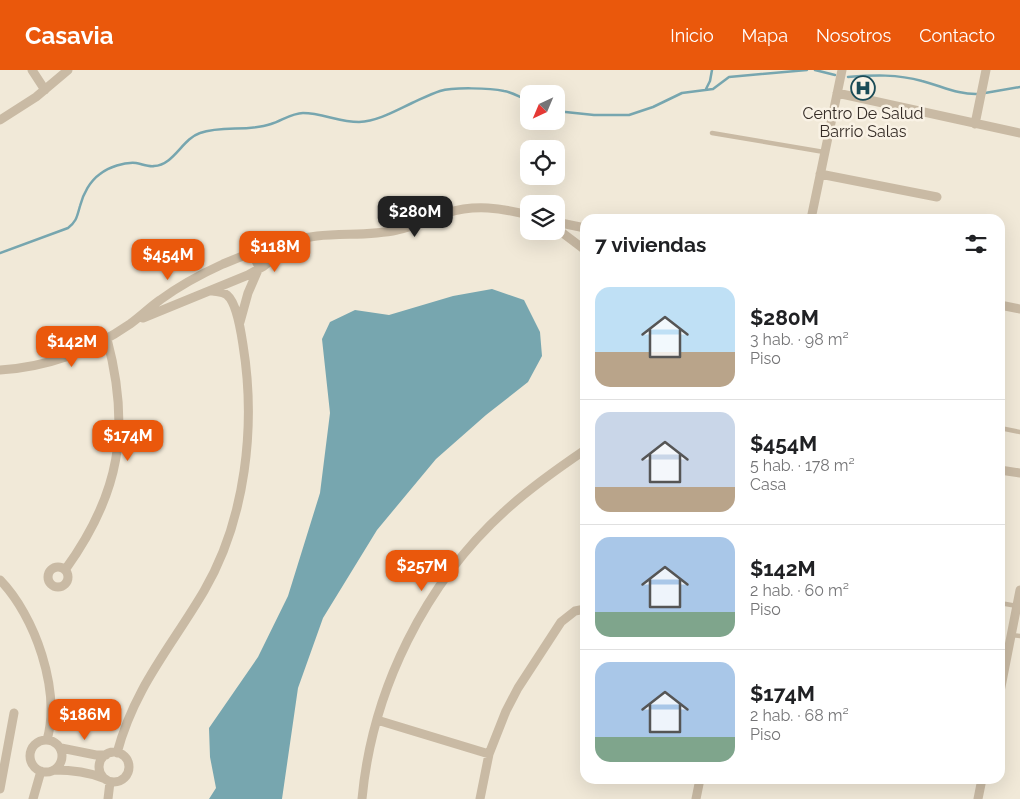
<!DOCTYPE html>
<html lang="es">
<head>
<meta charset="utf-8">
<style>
	body { margin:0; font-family:Raleway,sans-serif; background:#f6f6f6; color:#202124; height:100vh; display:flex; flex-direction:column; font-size:19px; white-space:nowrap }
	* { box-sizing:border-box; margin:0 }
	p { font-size:16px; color:#757577 }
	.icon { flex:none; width:28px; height:28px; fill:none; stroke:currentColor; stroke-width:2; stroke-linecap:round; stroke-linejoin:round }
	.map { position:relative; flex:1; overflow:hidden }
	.details { position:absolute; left:580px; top:144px; width:425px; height:570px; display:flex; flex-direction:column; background:#fff; border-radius:15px; box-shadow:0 5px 20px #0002 }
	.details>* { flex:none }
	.needle { width:32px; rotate:224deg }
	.fabs { position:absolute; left:520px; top:15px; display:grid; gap:10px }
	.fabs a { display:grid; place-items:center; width:45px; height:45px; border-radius:10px; background:#fff; box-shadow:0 5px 20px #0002; font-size:25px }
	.price { position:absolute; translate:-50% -42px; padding:0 11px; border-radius:10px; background:#ea580c; color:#fff; font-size:16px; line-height:32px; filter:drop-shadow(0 1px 2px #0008) }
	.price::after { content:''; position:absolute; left:50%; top:30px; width:15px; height:11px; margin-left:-8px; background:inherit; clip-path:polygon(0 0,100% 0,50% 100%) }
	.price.on { background:#222; color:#fff }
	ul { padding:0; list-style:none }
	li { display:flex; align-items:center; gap:15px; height:125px; padding:0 15px }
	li+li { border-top:1px solid #e0e0e0 }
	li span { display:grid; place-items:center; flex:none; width:140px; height:100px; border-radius:15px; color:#555 }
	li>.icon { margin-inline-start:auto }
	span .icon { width:60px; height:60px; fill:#fffc; stroke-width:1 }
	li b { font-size:21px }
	h2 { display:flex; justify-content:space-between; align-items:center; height:60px; padding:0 15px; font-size:21px }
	header { display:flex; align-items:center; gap:30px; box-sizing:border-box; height:70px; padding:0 25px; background:#ea580c; color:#fff }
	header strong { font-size:24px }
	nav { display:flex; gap:28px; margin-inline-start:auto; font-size:18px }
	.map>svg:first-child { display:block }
</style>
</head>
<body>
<header>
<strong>Casavia</strong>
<nav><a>Inicio</a><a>Mapa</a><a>Nosotros</a><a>Contacto</a></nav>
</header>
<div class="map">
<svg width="1020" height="729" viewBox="0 0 1020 729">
	<rect width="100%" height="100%" fill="#f1e9d8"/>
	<path fill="#77a6af" d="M492,219l32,11 16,32 2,24 -14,26 -42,33 -50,44 -59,71 -54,88 -25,70 -16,111h-73l7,-11 -6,-31 -1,-29 49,-71 30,-61 32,-103 10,-80 -8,-74 8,-17 25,-12 34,5 64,-19z"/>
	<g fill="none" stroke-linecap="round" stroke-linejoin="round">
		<path stroke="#77a6af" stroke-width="2.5" d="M815,0l20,5
			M848,7c26,-2 49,-3 74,4 20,5 36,14 57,13
			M706,19l4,-8 2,-11
			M985,23l35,-6
			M556,41l38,4h35l24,-8 29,-14 31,-4 16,-12 78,-7
			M0,183l68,-25c9,-7 9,-12 12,-22 3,-12 10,-25 20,-32 9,-7 24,-12 36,-11 6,1 13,4 18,3 20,-1 28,-27 46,-33 22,-8 48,-1 71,-9 10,-3 21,-11 32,-11 19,0 36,9 56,9 19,-1 36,-11 53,-19 9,-4 19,-9 28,-12 13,-4 50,-3 64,0 8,1 17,7 25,10"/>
		<path stroke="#c9baa4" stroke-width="4.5" d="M712,63l112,19
			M1000,358l20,4
			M1000,533l17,3
			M1011,565l9,1"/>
		<path stroke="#c9baa4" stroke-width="9" d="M32,0l13,20
			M837,23l183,40
			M0,50l36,-23 32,-27
			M975,54l11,-54
			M820,104l117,23
			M811,149l31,-149
			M556,152l29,6
			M556,158l29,22
			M1000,235l20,4
			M143,248l105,-43 16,-9 28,-21
			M240,252l8,-29 10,-23v-5l-3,-6 -9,-3
			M0,300c48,-3 91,-19 130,-46 11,-8 20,-17 30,-24 19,-14 41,-26 63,-36 26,-11 65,-25 94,-28 27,-3 53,0 80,-6 17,-3 33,-11 50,-17 28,-9 54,-5 82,2
			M1000,400l20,3
			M48 507a10 10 0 1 1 20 0a10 10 0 1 1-20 0Z
			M65,500c55,-76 66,-141 42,-231
			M0,510c35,36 61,110 47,160
			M1000,622l20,-102
			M377,650l112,34
			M30 686a16 16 0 1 1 32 0a16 16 0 1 1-32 0Z
			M61,678l35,7h10
			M99 697a15 15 0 1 1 30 0a15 15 0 1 1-30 0Z
			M117,683c17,-65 54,-106 87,-162 42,-72 52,-166 39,-246 -2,-13 -6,-42 -16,-50 -4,-3 -9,-3 -14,-4
			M54,700c17,0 34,2 49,8
			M0,719l14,-76
			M33,729l8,-28
			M108,729l2,-17
			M362,729c10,-109 63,-216 144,-289 25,-23 51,-41 79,-60
			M480,729l9,-45 17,-43 12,-23 43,-66 14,-11 10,-2
			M696,729l4,-20
			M978,729l4,-20"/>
	</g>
	<defs>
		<g id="hospital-ring" transform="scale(1.25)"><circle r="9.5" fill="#f9f2e5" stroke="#1b4c57" stroke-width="1.5"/><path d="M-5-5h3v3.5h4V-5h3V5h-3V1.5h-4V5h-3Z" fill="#1b4c57"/></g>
	</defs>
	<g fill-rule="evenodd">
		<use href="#hospital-ring" x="863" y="18"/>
	</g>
	<g text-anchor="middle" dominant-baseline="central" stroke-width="5" stroke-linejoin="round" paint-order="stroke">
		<g font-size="16" fill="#352c26" stroke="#f9f2e5">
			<text x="863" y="43">Centro De Salud<tspan x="863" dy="18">Barrio Salas</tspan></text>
		</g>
	</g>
</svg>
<div class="fabs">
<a><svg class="needle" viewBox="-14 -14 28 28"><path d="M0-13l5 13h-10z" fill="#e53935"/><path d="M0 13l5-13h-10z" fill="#757577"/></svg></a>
<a><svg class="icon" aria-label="locate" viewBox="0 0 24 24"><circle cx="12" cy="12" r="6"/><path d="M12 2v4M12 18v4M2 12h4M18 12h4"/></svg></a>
<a><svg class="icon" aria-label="layers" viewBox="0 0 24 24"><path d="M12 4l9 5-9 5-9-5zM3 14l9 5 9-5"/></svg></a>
</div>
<b class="price on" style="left:415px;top:168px">$280M</b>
<b class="price" style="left:275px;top:203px">$118M</b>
<b class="price" style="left:168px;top:211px">$454M</b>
<b class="price" style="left:72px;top:298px">$142M</b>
<b class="price" style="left:128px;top:392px">$174M</b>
<b class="price" style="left:422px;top:522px">$257M</b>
<b class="price" style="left:85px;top:671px">$186M</b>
<section class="details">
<h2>7 viviendas<svg class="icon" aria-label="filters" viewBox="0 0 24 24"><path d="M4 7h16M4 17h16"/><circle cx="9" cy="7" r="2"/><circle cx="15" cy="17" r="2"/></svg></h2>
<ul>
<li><span style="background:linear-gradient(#bfe0f5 65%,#b9a48a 0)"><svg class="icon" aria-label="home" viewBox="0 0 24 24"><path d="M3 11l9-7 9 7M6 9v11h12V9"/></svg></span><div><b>$280M</b><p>3 hab. · 98 m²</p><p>Piso</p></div></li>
<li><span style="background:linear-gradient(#c9d6e8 75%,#b9a48a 0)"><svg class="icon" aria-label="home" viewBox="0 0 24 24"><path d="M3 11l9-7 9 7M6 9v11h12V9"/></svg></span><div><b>$454M</b><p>5 hab. · 178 m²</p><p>Casa</p></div></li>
<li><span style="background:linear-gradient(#a9c7e8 75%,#7fa58c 0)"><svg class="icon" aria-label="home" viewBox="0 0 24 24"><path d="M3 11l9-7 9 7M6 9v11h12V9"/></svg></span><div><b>$142M</b><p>2 hab. · 60 m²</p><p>Piso</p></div></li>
<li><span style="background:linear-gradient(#a9c7e8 75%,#7fa58c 0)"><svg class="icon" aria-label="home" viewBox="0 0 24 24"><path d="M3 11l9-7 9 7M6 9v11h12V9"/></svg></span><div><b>$174M</b><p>2 hab. · 68 m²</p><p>Piso</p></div></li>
</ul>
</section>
</div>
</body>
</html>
